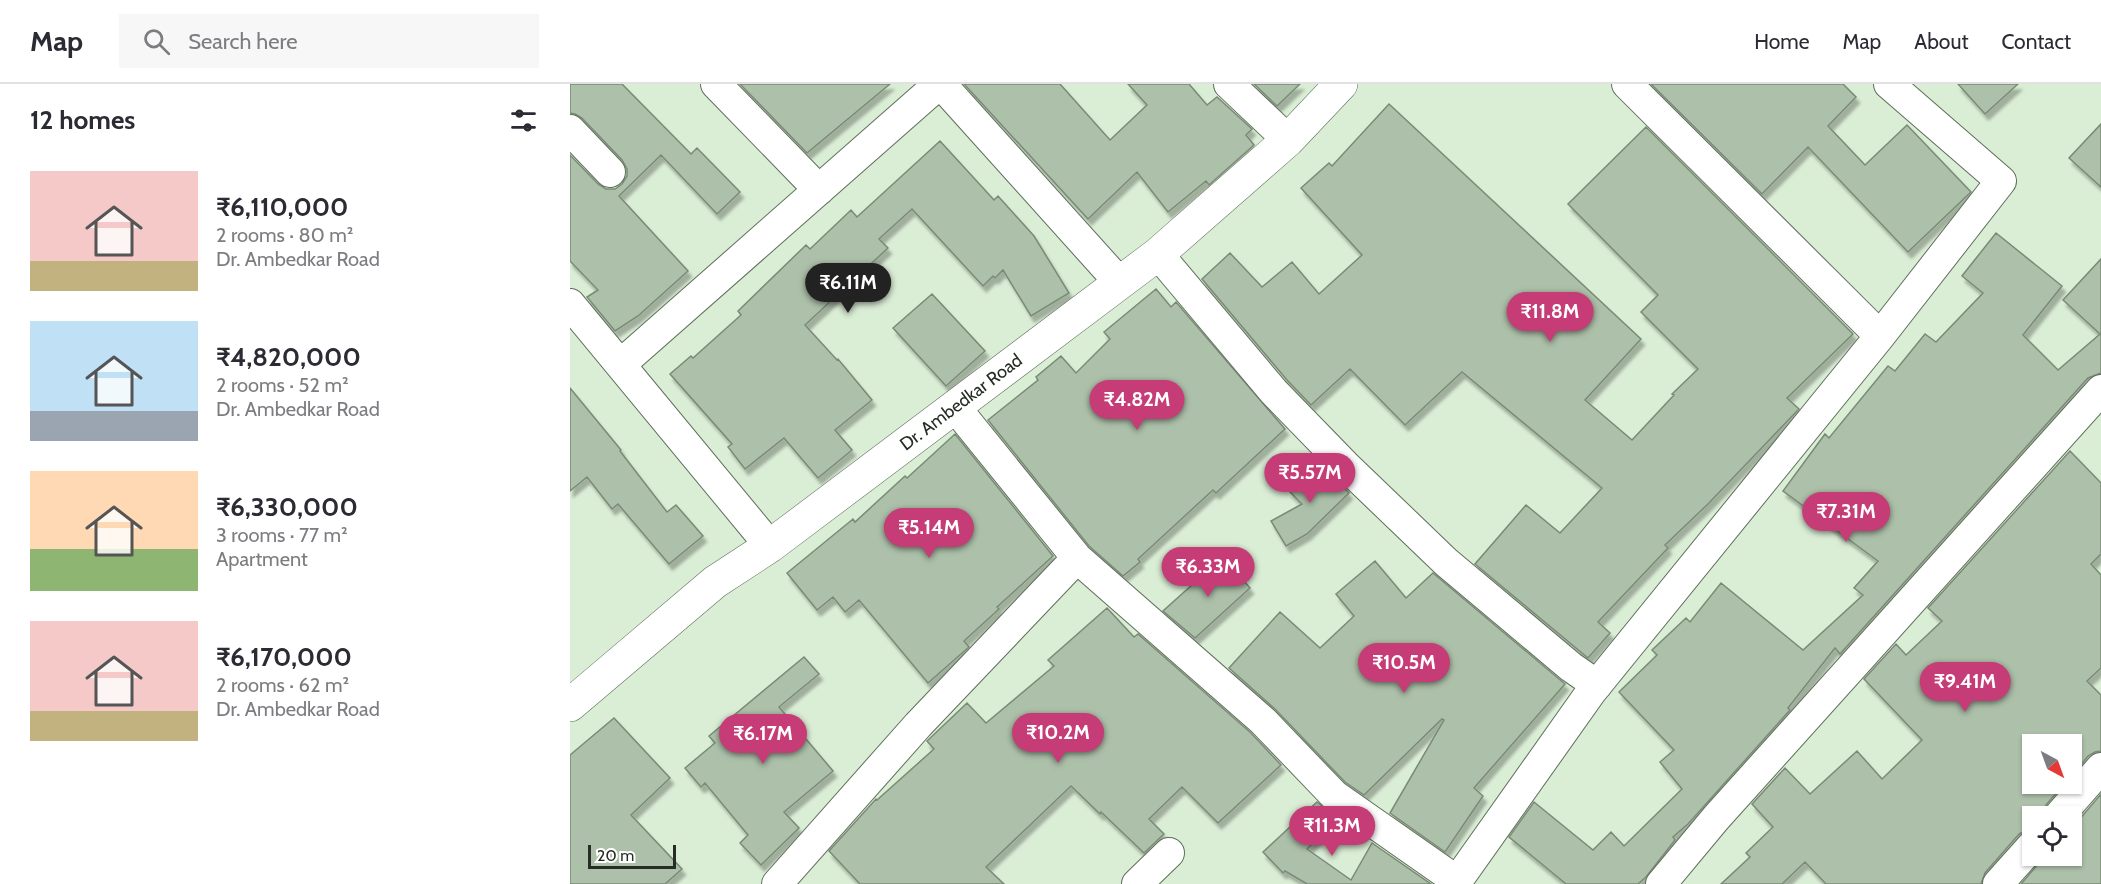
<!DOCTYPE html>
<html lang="en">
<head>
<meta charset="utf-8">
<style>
	body { margin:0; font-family:Cabin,sans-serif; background:#f7f7f7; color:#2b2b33; height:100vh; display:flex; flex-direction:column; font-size:22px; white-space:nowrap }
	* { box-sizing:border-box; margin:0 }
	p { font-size:20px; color:#7c7c81 }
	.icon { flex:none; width:33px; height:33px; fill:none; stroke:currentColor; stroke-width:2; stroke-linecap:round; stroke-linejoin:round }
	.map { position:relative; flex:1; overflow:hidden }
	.drawer { display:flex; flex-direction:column; background:#fff; width:570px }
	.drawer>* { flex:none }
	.needle { width:39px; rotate:139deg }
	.tools { position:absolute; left:1452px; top:650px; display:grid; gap:12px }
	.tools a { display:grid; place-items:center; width:60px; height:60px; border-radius:0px; background:#fff; box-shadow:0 2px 4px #0004; font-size:30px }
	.scale { position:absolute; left:18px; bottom:15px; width:88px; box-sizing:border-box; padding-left:6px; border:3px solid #252d24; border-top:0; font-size:16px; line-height:21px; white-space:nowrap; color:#252d24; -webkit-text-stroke:4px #fff; paint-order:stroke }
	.price { position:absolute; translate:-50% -51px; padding:0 14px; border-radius:21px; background:#c63c76; color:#fff; font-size:20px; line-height:39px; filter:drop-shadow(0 2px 3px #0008) }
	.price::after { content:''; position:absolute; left:50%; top:36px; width:18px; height:14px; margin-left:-9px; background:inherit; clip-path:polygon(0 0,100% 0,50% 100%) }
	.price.selected { background:#222; color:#fff }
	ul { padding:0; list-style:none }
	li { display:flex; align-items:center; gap:18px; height:150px; padding:0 30px }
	li span { display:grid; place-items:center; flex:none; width:168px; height:120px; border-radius:0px; color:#555 }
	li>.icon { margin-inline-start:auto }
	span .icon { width:72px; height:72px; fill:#fffc; stroke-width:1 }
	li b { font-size:26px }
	h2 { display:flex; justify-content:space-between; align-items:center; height:72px; padding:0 30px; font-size:26px }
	header { display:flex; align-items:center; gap:36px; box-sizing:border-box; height:84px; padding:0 30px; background:#fff; border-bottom:2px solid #e1e1e2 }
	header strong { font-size:28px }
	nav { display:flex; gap:33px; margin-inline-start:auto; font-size:21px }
	.search { width:420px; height:54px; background:#f7f7f7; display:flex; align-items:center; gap:15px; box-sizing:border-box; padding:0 21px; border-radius:0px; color:#7c7c81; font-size:22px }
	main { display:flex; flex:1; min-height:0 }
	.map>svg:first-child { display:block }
</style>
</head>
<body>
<header>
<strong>Map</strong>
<div class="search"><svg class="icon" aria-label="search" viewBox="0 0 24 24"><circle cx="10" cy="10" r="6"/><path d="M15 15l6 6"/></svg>Search here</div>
<nav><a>Home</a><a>Map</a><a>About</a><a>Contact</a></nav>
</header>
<main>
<section class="drawer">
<h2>12 homes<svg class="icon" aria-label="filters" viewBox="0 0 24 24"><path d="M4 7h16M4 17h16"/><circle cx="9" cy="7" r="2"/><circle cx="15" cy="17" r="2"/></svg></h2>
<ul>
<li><span style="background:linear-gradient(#f6c9c9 75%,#c2b280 0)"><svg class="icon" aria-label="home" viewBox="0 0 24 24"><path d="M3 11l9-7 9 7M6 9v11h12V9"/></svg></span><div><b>₹6,110,000</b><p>2 rooms · 80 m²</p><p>Dr. Ambedkar Road</p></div></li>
<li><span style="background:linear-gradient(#bfe0f5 75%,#9aa5b1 0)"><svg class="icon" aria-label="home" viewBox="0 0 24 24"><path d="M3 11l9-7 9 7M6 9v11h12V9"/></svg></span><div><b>₹4,820,000</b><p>2 rooms · 52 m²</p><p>Dr. Ambedkar Road</p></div></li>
<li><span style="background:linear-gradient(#ffd9b3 65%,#8fb573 0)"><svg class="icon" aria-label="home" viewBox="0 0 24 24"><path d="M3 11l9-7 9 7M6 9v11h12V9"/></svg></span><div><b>₹6,330,000</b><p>3 rooms · 77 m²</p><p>Apartment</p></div></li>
<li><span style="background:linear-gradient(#f6c9c9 75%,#c2b280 0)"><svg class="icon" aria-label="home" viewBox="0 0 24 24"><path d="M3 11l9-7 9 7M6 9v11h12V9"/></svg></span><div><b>₹6,170,000</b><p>2 rooms · 62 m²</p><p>Dr. Ambedkar Road</p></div></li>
</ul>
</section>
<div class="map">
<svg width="1531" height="800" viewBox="0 0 1531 800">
	<defs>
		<filter id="shadow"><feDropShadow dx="3.5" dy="6" stdDeviation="1.5" flood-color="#0004"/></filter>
	</defs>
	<rect width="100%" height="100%" fill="#daedd5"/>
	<path fill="#adc0a9" stroke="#798b75" stroke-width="1.5" filter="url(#shadow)" d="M0,0h52l69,70 6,-6 43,44 -23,22 -56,-59 -42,41 69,75 -50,45 -23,15 -28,-34 11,-7 -28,-29v-106l28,29 8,5h9l7,-5 5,-8v-7l-5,-9 -40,-42 -7,-4 -5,-1z
		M170,0h150l-83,69z
		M394,0h96l50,56 37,-35 -19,-21h61l18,21 10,-8 35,32 -6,6 8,10 -45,40 -3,-4 -38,31 -31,-40 -49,47z
		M684,0h46l-23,22z
		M1081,0h192l13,13 -28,29 37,39 42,-40 64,67 -63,60 -100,-105 -46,47z
		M1388,0h60l-33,30z
		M819,20l252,235 -56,61 47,40 42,-45 -2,-1 26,-25 -57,-57 17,-17 -90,-91 78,-77 207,207 -66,64 12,11 -2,2 -89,93 -43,41 3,3 -70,74 12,11 -22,25 -113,-94 51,-59 34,28 42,-45 -140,-116 -57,53 -55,-56 -39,36 -24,-25 -85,-101 28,-26 32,34 30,-25 27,32 43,-39 -61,-67 28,-25 3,3z
		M1531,40v63l-32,-29z
		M370,57l54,59 4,-4 36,40 35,57 -38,23 -28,-46 -8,8 -2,-2 -10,10 -71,-77 -33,30 9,9 -83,77 32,35 1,-1 34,41 -37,30 17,20 -34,28 -34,-40 -39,31 -17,-22 4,-3 -62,-70 21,-18 2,2 48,-43 -3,-4 68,-66 4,4 41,-39 6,7z
		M1426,149l66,53 -39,49 35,35 42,-36 -37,-34 38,-41v114l-13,5 -248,276 -5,-6 -47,60 2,2 -102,114 -15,13 2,3 -29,37 -8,7h-72l-57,-47 25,-35 59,48 18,-18 13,14 58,-57 -22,-27 14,-12 -55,-58 38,-37 -5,-5 34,-32 4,4 31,-39 82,67 60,-55 -9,-7 24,-27 -95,-70 42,-57 4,4 59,-72 7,5 30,-37 11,8 47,-49 -21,-17z
		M586,205l15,18 5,-5 109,127 -69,64 -3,-3 -75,69 2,3 -17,14 -34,-30 -101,-126 50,-40 -2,-3 25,-21 15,17 34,-34 -6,-7z
		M362,210l53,57 -39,35 -53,-58z
		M0,304l51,62 -1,1 47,61 9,-7 27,31 -34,28 -51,-60 -6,5 -25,-32 -17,14z
		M385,350l98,122 -56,51 2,2 -35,32 5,6 -41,36 -69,-83 -14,12 -12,-15 -16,13 -30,-37 66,-54 2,3 50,-46 2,2z
		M1500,367l31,32v71l-10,10 10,11v93l-14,13 14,14v56l-6,1 -7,4 -16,20v-32h-40v39h33l-19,22 -4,11h-10v13l-6,1 -7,4 -34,39 -4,11h-155l-21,-22 -23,22h-61l29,-27 -4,-4 27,-26 -21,-23 33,-36 25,26 47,-43 25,28 40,-39 -58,-61 32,-35 10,11 36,-34 -14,-13z
		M749,379l30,30 -42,41 -21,12 -15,-25 31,-17 -13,-13z
		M653,473l27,31 -55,50 -32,-27z
		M805,477l31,37 27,-25 132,111 -91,104 9,8 -38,56 -55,-39 54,-93 -2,-1 -78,76 -19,-13 -70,-73 -46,-41 51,-56 40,36 34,-32 -18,-22z
		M537,524l27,29 4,-3 113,99 30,32 -63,58 -36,-36 -33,32 15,15 -20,19 -43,-41 -1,2 -29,-28 -85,81 18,17h-144l-31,-33 47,-52 1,1 57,-51 -7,-8 40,-38 19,20 68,-57 -6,-6z
		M234,573l15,17 -40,33 54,64 -49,41 15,16 -38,37 -21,-22 8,-8 -43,-52 -4,4 -16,-19 30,-25 -6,-7z
		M44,634l56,60 -39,37 51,54 -17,15h-95v-129z
		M1531,710v90h-80l25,-29h26v-27z
		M747,718l21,17 -31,30 44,31 21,-37 59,41h-124l-22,-13 -2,2 -20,-21z"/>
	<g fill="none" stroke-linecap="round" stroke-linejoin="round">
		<g stroke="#5e6f5a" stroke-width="32">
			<path id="street" d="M146,0l103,106
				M371,0l179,199
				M659,0l59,56
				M1057,0l253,252
				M0,46l40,42
				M588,170l116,138 71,73 101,97 125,105 26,18
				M0,220l200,242
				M51,280l318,-280
				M385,323l122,151 186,163 71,74 123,86
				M1489,732l42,-48
				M207,800l141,-159 159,-167
				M567,800l32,-31
				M885,800l136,-192 289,-356 121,-155 -112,-97
				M1091,800l55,-66 385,-428
				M1428,800l34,-38"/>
		</g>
		<g stroke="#5e6f5a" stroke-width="34">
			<g id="secondary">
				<path id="s1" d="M0,621l145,-123 55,-36 388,-292 130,-114 53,-56"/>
			</g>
		</g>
		<use href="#street" stroke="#fff" stroke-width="30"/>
		<use href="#secondary" stroke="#fff" stroke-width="33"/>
	</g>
	<g text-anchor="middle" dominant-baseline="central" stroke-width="5" stroke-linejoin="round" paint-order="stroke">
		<g font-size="18" fill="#252d24" stroke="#fff">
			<text stroke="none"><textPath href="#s1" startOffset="495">Dr. Ambedkar Road</textPath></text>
		</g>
	</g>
</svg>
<div class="tools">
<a><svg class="needle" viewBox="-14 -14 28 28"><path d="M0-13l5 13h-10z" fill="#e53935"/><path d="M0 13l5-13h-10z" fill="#7c7c81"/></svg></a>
<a><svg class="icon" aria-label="locate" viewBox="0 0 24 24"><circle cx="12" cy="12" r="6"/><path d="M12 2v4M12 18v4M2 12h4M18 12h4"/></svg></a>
</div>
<div class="scale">20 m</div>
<b class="price selected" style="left:278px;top:230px">₹6.11M</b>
<b class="price" style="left:980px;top:259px">₹11.8M</b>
<b class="price" style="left:567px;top:347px">₹4.82M</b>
<b class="price" style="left:740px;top:420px">₹5.57M</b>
<b class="price" style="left:1276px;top:459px">₹7.31M</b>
<b class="price" style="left:359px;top:475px">₹5.14M</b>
<b class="price" style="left:638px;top:514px">₹6.33M</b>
<b class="price" style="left:834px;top:610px">₹10.5M</b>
<b class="price" style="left:1395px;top:629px">₹9.41M</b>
<b class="price" style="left:488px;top:680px">₹10.2M</b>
<b class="price" style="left:193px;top:681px">₹6.17M</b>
<b class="price" style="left:762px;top:773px">₹11.3M</b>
</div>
</main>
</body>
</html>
